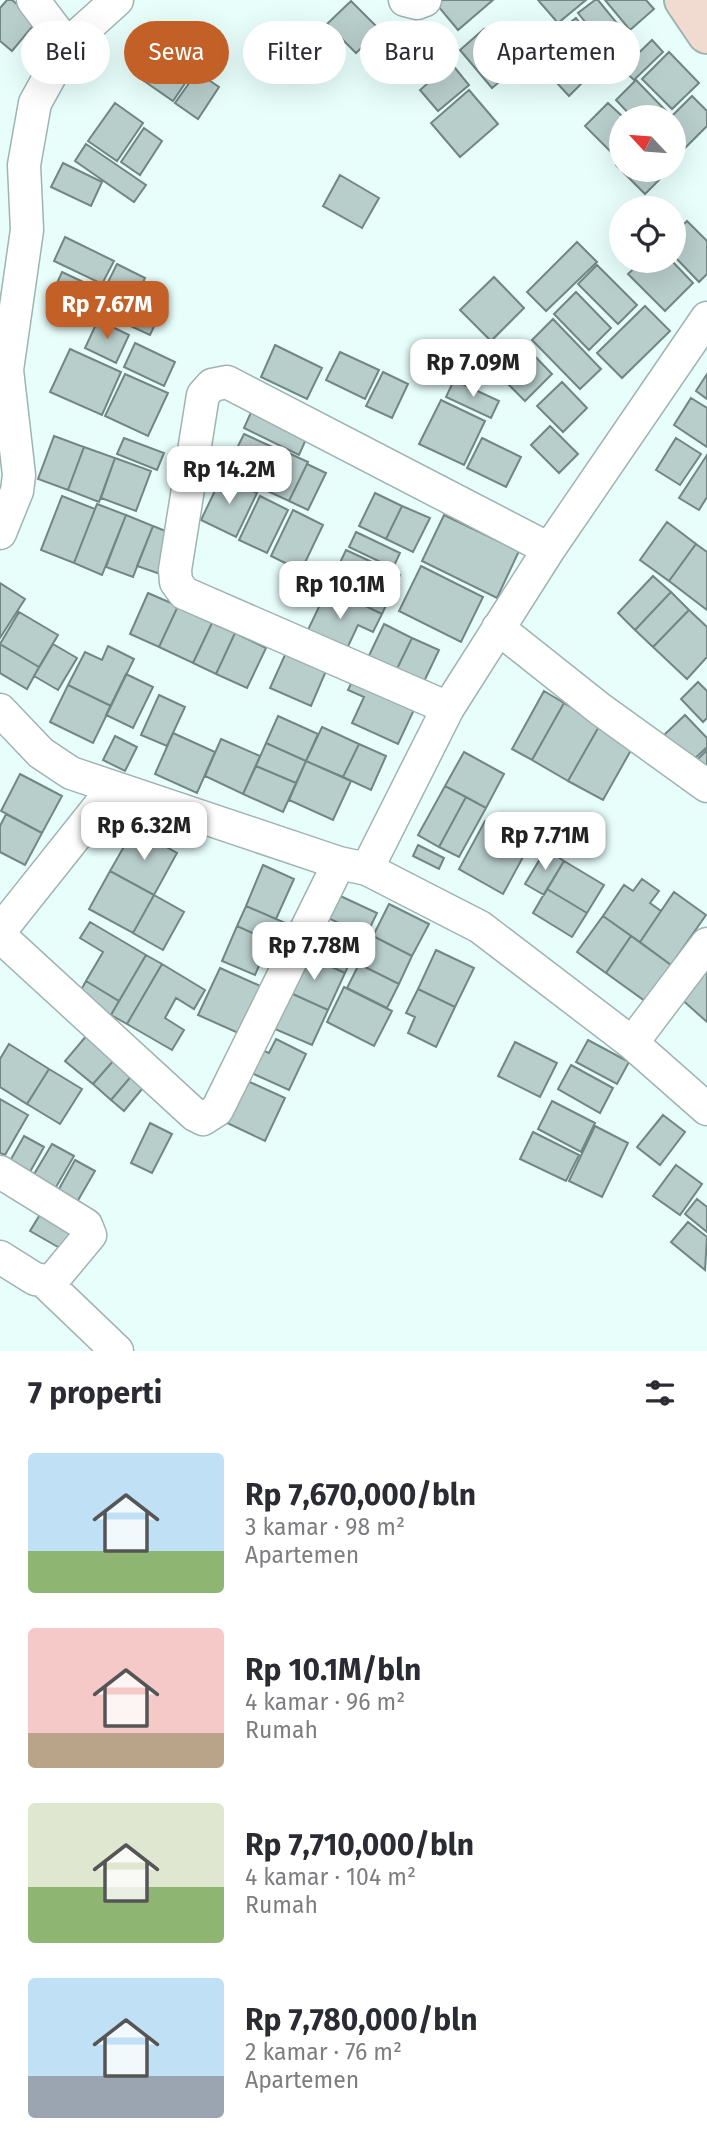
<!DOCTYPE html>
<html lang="id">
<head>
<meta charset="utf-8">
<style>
	body { margin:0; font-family:"Fira Sans",sans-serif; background:#f7f7f7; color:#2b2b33; height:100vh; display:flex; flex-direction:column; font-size:26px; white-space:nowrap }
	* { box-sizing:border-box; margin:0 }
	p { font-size:23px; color:#7c7c81 }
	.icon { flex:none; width:38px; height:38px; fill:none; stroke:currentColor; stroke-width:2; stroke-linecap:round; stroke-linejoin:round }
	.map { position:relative; height:1351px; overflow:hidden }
	.side { display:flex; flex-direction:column; background:#fff; flex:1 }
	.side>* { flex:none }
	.hud { position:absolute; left:21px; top:21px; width:665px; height:63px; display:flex; gap:14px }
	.needle { width:46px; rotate:296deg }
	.fabs { position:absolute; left:609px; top:105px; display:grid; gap:14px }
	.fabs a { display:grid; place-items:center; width:77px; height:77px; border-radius:50%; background:#fff; box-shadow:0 7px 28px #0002; font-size:35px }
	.price { position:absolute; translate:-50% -60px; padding:0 16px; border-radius:14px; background:#fff; color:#222; font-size:23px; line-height:46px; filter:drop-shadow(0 2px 4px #0008) }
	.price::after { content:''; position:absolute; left:50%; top:42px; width:21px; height:16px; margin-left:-10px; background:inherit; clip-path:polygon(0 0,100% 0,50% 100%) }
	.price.active { background:#c36028; color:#fff }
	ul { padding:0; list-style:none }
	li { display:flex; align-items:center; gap:21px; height:175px; padding:0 28px }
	li span { display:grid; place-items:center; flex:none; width:196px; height:140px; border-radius:7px; color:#555 }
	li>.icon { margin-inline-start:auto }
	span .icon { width:84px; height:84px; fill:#fffc; stroke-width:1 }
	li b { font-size:30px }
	h2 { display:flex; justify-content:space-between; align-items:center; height:84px; padding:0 28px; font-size:30px }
	.tag { padding:0 24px; border-radius:32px; background:#fff; box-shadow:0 7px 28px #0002; font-size:24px; line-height:63px }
	.tag.active { background:#c36028; color:#fff }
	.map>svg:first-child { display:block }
</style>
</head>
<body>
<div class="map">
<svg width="707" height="1351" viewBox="0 0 707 1351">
	<rect width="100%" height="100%" fill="#e7fefb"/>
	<path fill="#b8cecb" stroke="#728684" stroke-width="2" d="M7,0h5l25,21 -25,30 -12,-10v-33z
		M433,0h60l-35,30z
		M538,0h48l-28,23z
		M595,0h3l27,33 -19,15 -28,-35z
		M605,0h41l8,9 -24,21z
		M351,1l29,29 -24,23 -29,-29z
		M576,18l21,27 -24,19 -21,-27z
		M484,29l33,38 -25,21 -32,-38z
		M652,40l11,12 -29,28 -12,-11z
		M153,46l39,27 -19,28 -39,-27z
		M669,52l30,31 -27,26 -30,-30z
		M556,57l26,26 -13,13 -25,-27z
		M451,63l18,22 -31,26 -18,-21z
		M197,72l22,15 -21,32 -23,-16z
		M636,80l32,33 -4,4h-32l-16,-17z
		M469,90l29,34 -38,33 -29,-34z
		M692,96l15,15v15l-29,29 -4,-4 -3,-34z
		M115,103l28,20 -26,38 -29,-20z
		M608,103l15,14 -2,32 -6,7 -30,-30z
		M144,128l18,13 -22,34 -19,-13z
		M86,144l60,41 -12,17 -59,-41z
		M621,160v10l46,2 -22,22 -29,-29z
		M63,163l39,19 -11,24 -40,-19z
		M340,175l39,23 -17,30 -39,-22z
		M687,221l20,20v33l-8,8 -25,-26v-22z
		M65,237l49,24 -12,23 -48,-23z
		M577,242l20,20 -51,49 -19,-19z
		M642,261h30l21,22 -28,28 -37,-37z
		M117,264l28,14 -10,22 -29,-14z
		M597,265l40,40 -19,19 -40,-40z
		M62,272l68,32 -9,20 -68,-32z
		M494,277l30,31 -33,33 -31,-31z
		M576,292l35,36 -22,22 -35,-36z
		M136,305l23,11 -9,19 -24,-11z
		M645,306l25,25 -48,47 -25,-25z
		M553,319l48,50 -21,20 -48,-49z
		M98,320l31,15 -13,28 -31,-15z
		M135,343l40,19 -11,24 -40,-19z
		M275,345l47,23 -15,31 -46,-22z
		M524,345l28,29 -27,27 -29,-29z
		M70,349l51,23 -19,43 -52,-23z
		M340,352l39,18 -14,29 -39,-19z
		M383,372l25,12 -16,34 -26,-12z
		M125,374l43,19 -20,43 -43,-20z
		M707,374v25l-11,-8z
		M454,380l45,21 -8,17 -45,-21z
		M562,382l25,26 -24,24 -26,-26z
		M691,398l16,10v39l-33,-22z
		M441,400l44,21 -21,44 -45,-21z
		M252,410l55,27 -8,18 -55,-27z
		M550,426l28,28 -19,19 -28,-28z
		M244,434l33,15 -20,39 -32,-16z
		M54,436l30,11 -16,43 -30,-11z
		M124,438l40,15 -7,17 -40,-16z
		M482,438l39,19 -15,30 -39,-19z
		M676,438l25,16 -21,31 -24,-15z
		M84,447l31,11 -16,44 -31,-12z
		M282,450l26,12 -19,39 -26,-12z
		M707,455v42l-8,13 -20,-12z
		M115,458l36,13 -15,40 -35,-13z
		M307,464l19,9 -18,37 -19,-9z
		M222,476l35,17 -21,44 -35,-17z
		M375,493l27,13 -16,33 -27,-13z
		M62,496l33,13 -21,54 -33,-13z
		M260,496l28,14 -21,43 -28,-13z
		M97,504l29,11 -24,60 -28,-12z
		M402,506l28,12 -17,34 -27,-13z
		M293,510l30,15 -22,46 -30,-15z
		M126,515l27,11 -20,51 -27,-10z
		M444,515l75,36 -22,47 -75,-37z
		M667,522l29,22 -27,37 -29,-21z
		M153,526l25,10 -15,39 -26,-9z
		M356,532l44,21 -7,15 -44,-21z
		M696,544l11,8v58l-38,-29z
		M346,550l54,25 -18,39 -54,-26z
		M421,566l62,31 -22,45 -62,-31z
		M653,576l18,16 -36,38 -17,-17z
		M0,583l25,16 -25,39z
		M328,588l54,26 -9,18 -15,-7 -14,30 -39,-19z
		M671,592l18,18 -36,37 -18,-17z
		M148,593l30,13 -19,41 -29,-13z
		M178,606l34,17 -19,40 -34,-16z
		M689,610l18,17v30l-20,22 -34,-32z
		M19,612l39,23 -19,32 -39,-23z
		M212,623l23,10 -19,41 -23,-11z
		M384,624l28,14 -19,39 -28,-13z
		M235,633l31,15 -19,40 -31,-14z
		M412,638l27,12 -19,40 -27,-13z
		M0,644l39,23 -12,22 -27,-16z
		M53,644l24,14 -19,32 -24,-14z
		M108,646l26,13 -23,47 -43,-21 17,-33 17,8z
		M289,646l40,18 -18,42 -41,-18z
		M357,671l62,28 -21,45 -46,-21 12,-26 -16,-7z
		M126,674l27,13 -20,41 -27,-13z
		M698,682l9,9v27l-4,4 -22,-23z
		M68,685l43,21 -18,37 -43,-21z
		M544,691l20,12 -32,57 -20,-11z
		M159,695l26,12 -18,39 -26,-11z
		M564,703l37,20 -33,58 -36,-21z
		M685,715l22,23v9l-19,18 -26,-28z
		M278,716l40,18 -12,27 -40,-18z
		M601,723l34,20 -32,57 -35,-19z
		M322,727l37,17 -16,33 -37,-16z
		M173,733l42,19 -18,41 -42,-19z
		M115,736l22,11 -12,24 -22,-11z
		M221,739l39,17 -17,38 -38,-18z
		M266,743l40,18 -10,22 -40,-17z
		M359,744l27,12 -15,34 -28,-13z
		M707,750v29l-14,-15z
		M464,752l40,22 -18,34 -41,-22z
		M306,761l45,20 -18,39 -44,-20z
		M256,766l40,17 -13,29 -40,-18z
		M20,774l42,22 -20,37 -41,-22z
		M445,786l21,11 -27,50 -21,-12z
		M466,797l20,11 -27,49 -20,-10z
		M6,814l36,19 -17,32 -25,-13v-26z
		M485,821l44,25 -26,48 -44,-25z
		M134,829l43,24 -23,42 -44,-24z
		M418,845l26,13 -5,11 -26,-13z
		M546,849l18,12 -20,34 -19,-11z
		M564,861l40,24 -17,28 -40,-24z
		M263,865l31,14 -18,40 -30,-13z
		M110,871l44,24 -21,38 -44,-24z
		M642,879l17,12 -9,12 11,8 -21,31 -37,-26 21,-31 9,6z
		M547,889l40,24 -15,24 -39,-24z
		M674,892l32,23 -35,50 -31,-23z
		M336,894l41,19 -11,23 -40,-19z
		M154,895l30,17 -21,38 -30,-17z
		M389,904l40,20 -17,32 -39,-20z
		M246,906l44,19 -9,21 -44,-20z
		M603,916l28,20 -25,37 -29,-21z
		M318,919l43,20 -16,34 -44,-20z
		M90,922l56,33 -27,46 -33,-20 17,-29 -23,-14z
		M237,926l33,15 -15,34 -33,-14z
		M373,936l39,20 -13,28 -40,-20z
		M631,936l40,29 -26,36 -39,-28z
		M436,950l38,18 -19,39 -37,-18z
		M301,953l44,20 -17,37 -44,-20z
		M146,955l16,9 -35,60 -16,-9z
		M162,964l43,26 -11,19 -18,-11 -11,20 19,12 -12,20 -45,-26z
		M359,964l40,20 -12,24 -40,-20z
		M707,965v57l-28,-25z
		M220,968l47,21 -22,47 -47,-21z
		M86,981l33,20 -11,19 -33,-19z
		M344,987l48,24 -18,35 -47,-24z
		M418,989l37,18 -19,40 -28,-14 7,-16 -9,-4z
		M284,990l44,20 -16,35 -44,-19z
		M93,1028l28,24 -28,32 -28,-23z
		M276,1039l30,15 -17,36 -44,-20 10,-23 14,6z
		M588,1040l41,22 -12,22 -41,-22z
		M515,1042l42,21 -17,34 -42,-21z
		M9,1044l40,25 -22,35 -27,-17v-28z
		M121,1052l18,15 -28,33 -18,-16z
		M571,1065l42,23 -13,25 -42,-24z
		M139,1067l12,11 -27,33 -13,-11z
		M49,1069l33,20 -22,35 -33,-20z
		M241,1078l44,20 -20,43 -44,-21z
		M0,1099l28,16 -23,40 -5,-2z
		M552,1101l43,22 -14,29 -43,-23z
		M663,1115l22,17 -25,33 -23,-18z
		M150,1123l22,11 -20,39 -21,-10z
		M595,1126l33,17 -26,54 -33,-16z
		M533,1132l46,23 -13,26 -46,-22z
		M24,1136l20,11 -18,32 -20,-11z
		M52,1144l22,12 -22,38 -22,-13z
		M75,1160l20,11 -22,38 -19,-11z
		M676,1165l26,19 -22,31 -27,-19z
		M697,1199l10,8v25l-22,-18z
		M44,1208l34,21 -13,22 -35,-20z
		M688,1222l19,15 -2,33 -34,-28z"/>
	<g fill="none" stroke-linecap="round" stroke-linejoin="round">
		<g stroke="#9fb4b1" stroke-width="35">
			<path id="minor" d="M33,0l34,45
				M405,0l12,3 8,-3
				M0,533l17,-42 2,-16 -12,-105 20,-140 -3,-65 11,-62 32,-58 50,-45
				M498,628l102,81 107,77
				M448,708l-264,-115 -8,-11 -1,-12 28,-175 9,-10 15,-3 322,167
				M0,710l41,43 30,20 268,90 28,6 113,58 152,116 75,66
				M367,869l81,-161 101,-159 158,-231
				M0,931l113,-142
				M0,936l195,179 8,4 14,-9 122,-247
				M632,1043l75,-99
				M0,1172l86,53 4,10 -39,47 -16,-3 -35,-22
				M46,1283l71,68"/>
		</g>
		<g stroke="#9fb4b1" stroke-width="42">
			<path id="secondary" d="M684,0l23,34"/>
		</g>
		<use href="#minor" stroke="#fff" stroke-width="32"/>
		<use href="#secondary" stroke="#f1dbd0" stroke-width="38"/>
	</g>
</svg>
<div class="fabs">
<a><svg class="needle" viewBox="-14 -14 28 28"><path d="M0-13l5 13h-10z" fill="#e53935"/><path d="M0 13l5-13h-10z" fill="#7c7c81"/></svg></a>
<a><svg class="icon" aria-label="locate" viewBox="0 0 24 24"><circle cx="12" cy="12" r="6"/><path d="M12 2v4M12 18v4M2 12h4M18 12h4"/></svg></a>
</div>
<b class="price active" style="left:107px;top:341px">Rp 7.67M</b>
<b class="price" style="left:473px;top:399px">Rp 7.09M</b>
<b class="price" style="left:229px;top:506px">Rp 14.2M</b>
<b class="price" style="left:340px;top:621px">Rp 10.1M</b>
<b class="price" style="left:144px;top:862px">Rp 6.32M</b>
<b class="price" style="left:545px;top:872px">Rp 7.71M</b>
<b class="price" style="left:314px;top:982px">Rp 7.78M</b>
<div class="hud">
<a class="tag">Beli</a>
<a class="tag active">Sewa</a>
<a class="tag">Filter</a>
<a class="tag">Baru</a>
<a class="tag">Apartemen</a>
</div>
</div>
<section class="side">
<h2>7 properti<svg class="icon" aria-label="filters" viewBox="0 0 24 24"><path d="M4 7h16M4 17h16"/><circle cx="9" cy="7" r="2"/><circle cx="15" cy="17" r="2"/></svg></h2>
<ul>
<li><span style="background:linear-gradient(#bfe0f5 70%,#8fb573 0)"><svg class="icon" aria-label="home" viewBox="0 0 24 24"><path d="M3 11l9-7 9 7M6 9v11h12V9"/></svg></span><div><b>Rp 7,670,000/bln</b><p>3 kamar · 98 m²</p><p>Apartemen</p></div></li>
<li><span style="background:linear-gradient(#f6c9c9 75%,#b9a48a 0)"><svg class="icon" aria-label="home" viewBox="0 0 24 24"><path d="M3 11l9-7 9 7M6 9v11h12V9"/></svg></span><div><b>Rp 10.1M/bln</b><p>4 kamar · 96 m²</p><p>Rumah</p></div></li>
<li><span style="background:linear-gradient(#dfe7d0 60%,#8fb573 0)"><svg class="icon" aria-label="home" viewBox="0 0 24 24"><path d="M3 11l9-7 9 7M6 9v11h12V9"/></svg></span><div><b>Rp 7,710,000/bln</b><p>4 kamar · 104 m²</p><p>Rumah</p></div></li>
<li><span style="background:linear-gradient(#bfe0f5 70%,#9aa5b1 0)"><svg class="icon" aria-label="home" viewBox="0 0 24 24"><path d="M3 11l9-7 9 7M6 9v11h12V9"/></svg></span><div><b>Rp 7,780,000/bln</b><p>2 kamar · 76 m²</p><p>Apartemen</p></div></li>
</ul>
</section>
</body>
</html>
